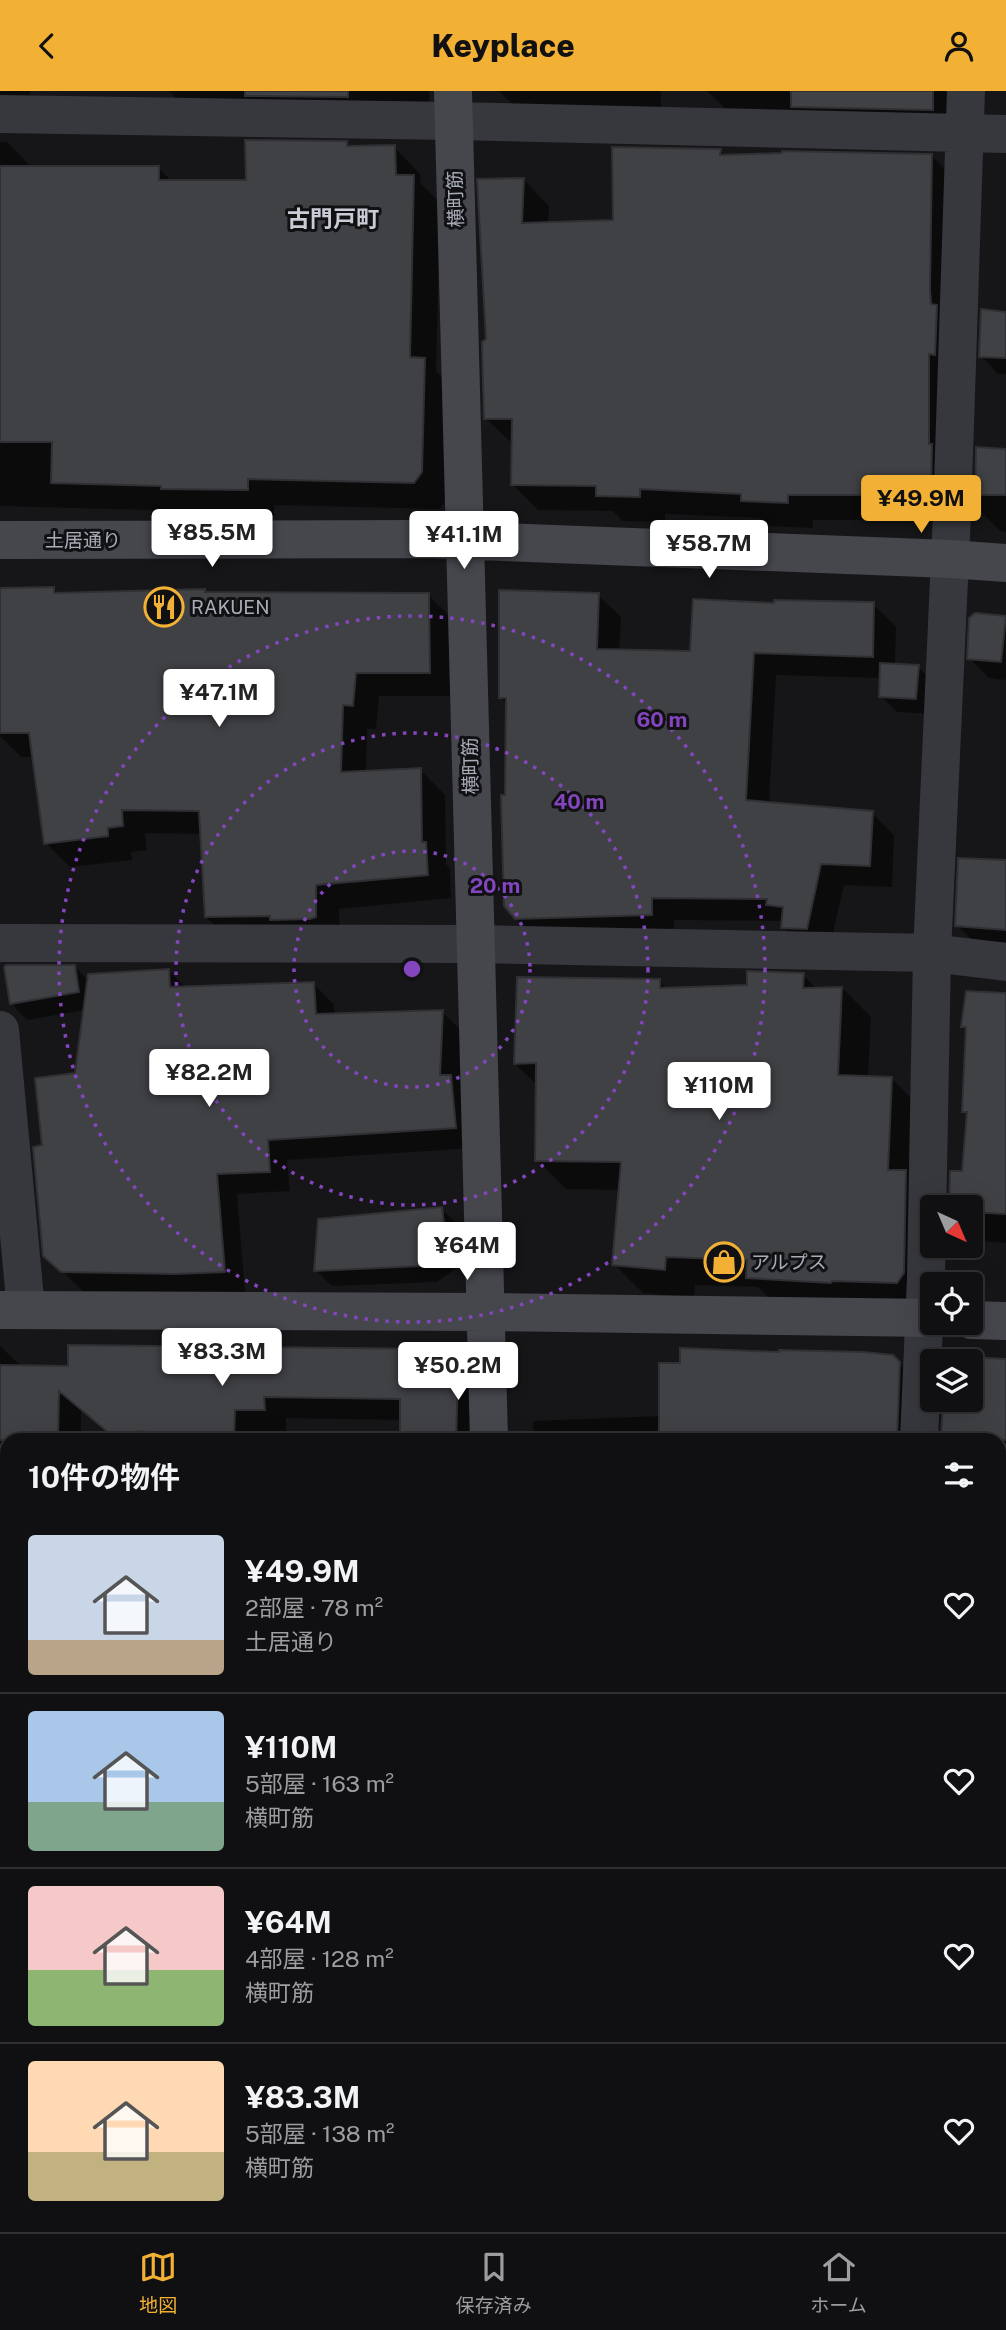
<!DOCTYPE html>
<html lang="ja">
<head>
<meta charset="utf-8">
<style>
	body { margin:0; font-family:"Public Sans","Noto Sans JP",sans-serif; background:#1e1e20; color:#f1f3f6; height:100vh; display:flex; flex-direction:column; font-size:26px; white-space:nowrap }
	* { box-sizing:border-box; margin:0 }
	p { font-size:23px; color:#9c9d9f }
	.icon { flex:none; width:38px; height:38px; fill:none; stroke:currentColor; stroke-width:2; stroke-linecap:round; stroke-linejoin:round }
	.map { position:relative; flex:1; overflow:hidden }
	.details { position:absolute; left:0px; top:1342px; width:1006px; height:800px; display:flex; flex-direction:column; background:#101012; border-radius:21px 21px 0 0; box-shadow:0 7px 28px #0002,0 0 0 2px #303032 }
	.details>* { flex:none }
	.needle { width:46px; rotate:136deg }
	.fabs { position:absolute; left:920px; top:1104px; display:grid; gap:14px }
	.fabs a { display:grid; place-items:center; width:63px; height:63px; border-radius:7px; background:#101012; box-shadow:0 7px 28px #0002,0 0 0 2px #303032; font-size:35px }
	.price { position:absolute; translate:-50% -60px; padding:0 16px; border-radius:7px; background:#fff; color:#222; font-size:23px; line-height:46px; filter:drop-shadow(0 2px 4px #0008) }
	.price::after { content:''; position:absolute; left:50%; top:42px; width:21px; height:16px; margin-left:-10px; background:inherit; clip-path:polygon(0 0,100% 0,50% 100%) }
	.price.on { background:#f2b134; color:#111 }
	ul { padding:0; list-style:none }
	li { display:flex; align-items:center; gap:21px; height:175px; padding:0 28px }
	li+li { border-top:2px solid #303032 }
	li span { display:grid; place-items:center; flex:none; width:196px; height:140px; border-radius:7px; color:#555 }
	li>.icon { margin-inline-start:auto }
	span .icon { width:84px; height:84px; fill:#fffc; stroke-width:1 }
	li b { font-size:30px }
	h2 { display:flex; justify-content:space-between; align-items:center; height:84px; padding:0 28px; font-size:30px }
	header { display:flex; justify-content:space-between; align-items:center; height:91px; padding:0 28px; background:#f2b134; color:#111; font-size:32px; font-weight:800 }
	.dock { display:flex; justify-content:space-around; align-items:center; height:98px; border-top:2px solid #303032; background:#101012; font-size:19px; color:#9c9d9f }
	.dock a { display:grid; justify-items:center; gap:4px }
	.dock .on { color:#f2b134 }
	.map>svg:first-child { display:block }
</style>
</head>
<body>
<header><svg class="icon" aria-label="back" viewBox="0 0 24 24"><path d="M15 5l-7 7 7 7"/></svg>Keyplace<svg class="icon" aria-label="person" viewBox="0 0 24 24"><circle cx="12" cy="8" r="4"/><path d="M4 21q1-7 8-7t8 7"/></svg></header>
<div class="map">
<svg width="1006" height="2141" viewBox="0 0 1006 2141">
	<rect width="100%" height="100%" fill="#161618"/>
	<path fill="#222225" d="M0,1357h7v549h-7z"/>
	<path fill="#1e261f" d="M0,1370h7v360l-7,1z
		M999,2023h7v30h-7z
		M0,2042h7v29h-7z"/>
	<path fill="#2c353c" d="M0,1778h7v77h-7z"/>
	<path fill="#0007" d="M0,0h30l-1,16 -29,-1z
		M169,0h260l1,9 -24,16 -220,-8z
		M499,0h162v20l-145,-3z
		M707,0h262l-3,28 -151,10 -19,-19 -71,-2z
		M0,51h7l25,26h126l15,14 74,-1 80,-33 67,-1 26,27 1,10 19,19 -4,168 15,15 -4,112 -7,11 -166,-4v11l-85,-1 -4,-4 -185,-5z
		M720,60l6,6 206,-1 25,26 -1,338h-143v8l-45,-2 -8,-8 -95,-4v8l-42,-1 -10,-10 -75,-1 -26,-26 1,-40 -28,-26 3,-78 36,-160 25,26 -1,18 67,-2z
		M1006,223v60h-8l-17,-18z
		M1006,360v81l-6,-1 -22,-22 1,-12 -3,-2z
		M53,498l5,5 146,-3 3,3 221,1 25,25v76h-74l-3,33h-9l-1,44 54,-3 25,25 1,69 4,4 1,30 -112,11 1,32h-109l-25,-24 -4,-83 -57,-1 2,17 -16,2 1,8 -62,7 -24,-24 -12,-86h-13l-21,-21v-146z
		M598,504l23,22 -2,34 73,2 84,-48 97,-1 23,23 -1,38 23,2 16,16 -2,31 -35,-2 -16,-16v-18l-105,-3 -7,129 103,9 22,22 -2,52 -48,-2 -15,65h-23l-23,-23 1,-6 -110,-1v17l-135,4 -23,-23 -9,-122v-92l-6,-6z
		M976,524l30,2v63l-17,-2 -20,-20z
		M1006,775v77l-33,-2 -16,-16z
		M75,876l14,14 80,-10 17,17 128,-4 20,21 1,10 107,-3 21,20 13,116 -189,12 3,31 -53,3 8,98 -162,-1 -38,-36 -1,-108 33,-72 8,-65 -58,10 -16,-17z
		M803,884l15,15 24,-2 29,29 -3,61h23l29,29 13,195 -156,4 -19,-19 -63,-2 -1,13 -51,-5 -29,-29 6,-74 -54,-1 -29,-29 1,-74 -23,-22 144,-83 8,8 81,-2z
		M1006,904v248l-23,-2 -12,-11v-23h-20l1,-34h11l6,-57 -5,-5 3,-80 -4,-5z
		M441,1118l17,16 4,39 -25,18 -105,4 -16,-16z
		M0,1255l22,21 47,1 370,-17 41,46 -1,43h-78l1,-20 -116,-2v14h-25v8h-146l-34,-29v29h-74v25h-7z
		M892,1265l37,38 -2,46h-393l-1,-19 128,-5z
		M954,1267l52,2v277l-7,-1v-196h-56l1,-40h27v-39h-21z
		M999,1663h7v243h-7z
		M0,1750h7v50h-7z
		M0,1857h7v56h-7z"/>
	<path fill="#404145" stroke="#303034" stroke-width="2" d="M245,0h103v6l-103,-1z
		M791,0h142v19l-142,-3z
		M245,49l102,1v5l48,-1 1,30h18l-4,182 15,1 -3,114 -8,11 -166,-4v11l-87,-1v-3l-110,-3 1,-41h-52v-276h159v14h87z
		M612,56l109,2 -1,6 62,-2v-2l150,3 -2,135 1,15 6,1 -2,50 -6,-1v90h3l-1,51h-143v8l-47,-2v-7l-101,-5v8l-44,-1v-10l-85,-1 1,-66h-28l-2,-77 4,-3 -9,-160 47,-1 -2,45 91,-3z
		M981,218l25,3v46l-27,-1z
		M976,356l30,2v46h-31z
		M54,496v6l151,-4v3l224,1 1,80h-74l-3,33 -10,-1 -2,67 80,-4 1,74h4l2,33 -112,10v32l-6,2 -40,1v-4l-65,1 -6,-106 -77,-1 1,16 -15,2v8l-64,8 -15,-111h-29v-145z
		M499,499l100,3 -2,56 93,2 3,-52 81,4v-3l100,2 -1,55 -119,-4 -8,147 127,11 -3,55 -49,-2 -14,65 -26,-1 2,-21 -17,-2 1,-6 -115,-1v17l-137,4 -11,-13 -3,-111h4l1,-97h-7z
		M975,522l31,3 -5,46 -34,-3 2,-41z
		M880,572l39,2 -3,34 -37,-2z
		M958,767l48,2v70l-51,-4z
		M6,874h69l4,27 -69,12 -6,-37z
		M169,878l1,18 144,-5 2,32 127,-4 -3,65h11l5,53 -188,12 2,32 -53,2 8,98 -50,2 -114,-2 -18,-16 -10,-109 9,-2 -7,-67 40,-5 13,-99z
		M747,880l57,2 -1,15 39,-1 -4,88 54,2 -4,93h18l-2,103 -7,10 -65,-2 -1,2 -85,-5 1,-18 -81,-3 -1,13 -53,-5 9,-103 -86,-1 1,-98 -22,1 3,-87 143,2v9l87,-3z
		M966,900l40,2v221l-35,-2v-5h-22l1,-36h12l5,-59h-5l4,-85h-5z
		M442,1116l5,41 -27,18 -106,5 4,-52z
		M68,1254l371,4 19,23 -2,68h-56v-41l-136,-2 1,13h-30l-1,29 -96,-8v6l-28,-3 -51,-43 -1,49h-58v-75l68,1z
		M680,1257l99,4v-2l85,2 29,3 7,7 -3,78h-238v-77h21z
		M954,1265l52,3v81h-65l2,-40h28v-39h-23z"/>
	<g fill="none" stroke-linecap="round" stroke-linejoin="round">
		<path stroke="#37383d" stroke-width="38" d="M0,23l453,7 553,13
			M0,852l475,1 457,9 74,9
			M0,939l26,280
			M919,1349l7,-162 6,-325 20,-439 14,-423
			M999,1595h7"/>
		<path stroke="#45474d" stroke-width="38" d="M453,0l36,1349
			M0,449l424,-1 526,20 56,4
			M0,1219l486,2 447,6
			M971,1229l35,1
			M518,2135v6"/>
		<path stroke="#53555c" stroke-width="38" d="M999,1988h7
			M0,2002h7
			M999,2091h7
			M0,2109h7"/>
	</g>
	<g fill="none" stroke="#8446be" stroke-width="3.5" stroke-dasharray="3.5 7">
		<circle cx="412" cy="878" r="118"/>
		<circle cx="412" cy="878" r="236"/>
		<circle cx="412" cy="878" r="353"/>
	</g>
	<defs>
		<g id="restaurant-ring" transform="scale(2.0125)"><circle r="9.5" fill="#111113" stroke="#f2b134" stroke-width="1.5"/><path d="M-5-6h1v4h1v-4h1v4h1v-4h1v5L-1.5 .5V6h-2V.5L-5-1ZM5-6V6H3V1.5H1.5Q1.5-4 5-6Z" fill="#f2b134"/></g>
		<g id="shop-ring" transform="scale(2.0125)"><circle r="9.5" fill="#111113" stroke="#f2b134" stroke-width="1.5"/><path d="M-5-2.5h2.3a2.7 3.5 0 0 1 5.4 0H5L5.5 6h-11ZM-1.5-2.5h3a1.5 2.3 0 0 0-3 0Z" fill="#f2b134"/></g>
	</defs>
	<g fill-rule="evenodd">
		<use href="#restaurant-ring" x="164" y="516"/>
		<use href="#shop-ring" x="724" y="1171"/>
	</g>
	<g text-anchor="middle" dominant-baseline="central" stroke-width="6" stroke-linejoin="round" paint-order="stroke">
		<g font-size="19" fill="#a8adb8" stroke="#111113">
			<text transform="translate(455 108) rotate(-92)">横町筋</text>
			<text x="83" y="449">土居通り</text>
			<text transform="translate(470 675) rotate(-91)">横町筋</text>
		</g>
		<g font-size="19" fill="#a8adb8" stroke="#111113" text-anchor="start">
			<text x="191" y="516">RAKUEN</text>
			<text x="751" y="1171">アルプス</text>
		</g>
		<g font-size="23" font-weight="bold" fill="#c9ccd4" stroke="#111113">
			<text x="333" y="127">古門戸町</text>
		</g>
	</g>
	<circle cx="412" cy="878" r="10" fill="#8446be" stroke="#111113" stroke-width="3.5"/>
	<g font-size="21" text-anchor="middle" font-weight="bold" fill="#8446be" stroke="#111113" stroke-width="6" stroke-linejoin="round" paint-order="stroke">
		<text x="662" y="636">60 m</text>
		<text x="579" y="718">40 m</text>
		<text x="495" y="802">20 m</text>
	</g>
</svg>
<div class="fabs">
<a><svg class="needle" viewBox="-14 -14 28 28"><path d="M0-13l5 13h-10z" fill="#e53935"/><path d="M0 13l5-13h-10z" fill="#9c9d9f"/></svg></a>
<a><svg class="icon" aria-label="locate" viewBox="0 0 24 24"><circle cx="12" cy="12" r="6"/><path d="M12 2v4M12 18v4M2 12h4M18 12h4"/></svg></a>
<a><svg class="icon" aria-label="layers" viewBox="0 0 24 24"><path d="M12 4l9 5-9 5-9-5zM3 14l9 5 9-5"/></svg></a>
</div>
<b class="price on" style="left:921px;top:444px">¥49.9M</b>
<b class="price" style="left:212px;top:478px">¥85.5M</b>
<b class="price" style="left:464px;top:480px">¥41.1M</b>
<b class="price" style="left:709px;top:489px">¥58.7M</b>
<b class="price" style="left:219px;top:638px">¥47.1M</b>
<b class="price" style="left:209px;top:1018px">¥82.2M</b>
<b class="price" style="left:719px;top:1031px">¥110M</b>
<b class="price" style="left:467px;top:1191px">¥64M</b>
<b class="price" style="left:222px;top:1297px">¥83.3M</b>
<b class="price" style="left:458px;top:1311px">¥50.2M</b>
<section class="details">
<h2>10件の物件<svg class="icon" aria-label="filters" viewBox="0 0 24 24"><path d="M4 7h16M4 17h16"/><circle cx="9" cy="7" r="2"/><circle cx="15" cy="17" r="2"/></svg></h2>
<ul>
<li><span style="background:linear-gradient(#c9d6e8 75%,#b9a48a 0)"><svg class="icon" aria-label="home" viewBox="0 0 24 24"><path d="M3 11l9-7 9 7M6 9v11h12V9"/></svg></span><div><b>¥49.9M</b><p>2部屋 · 78 m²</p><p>土居通り</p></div><svg class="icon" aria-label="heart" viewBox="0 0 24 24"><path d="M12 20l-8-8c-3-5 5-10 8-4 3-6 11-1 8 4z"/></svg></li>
<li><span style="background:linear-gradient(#a9c7e8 65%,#7fa58c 0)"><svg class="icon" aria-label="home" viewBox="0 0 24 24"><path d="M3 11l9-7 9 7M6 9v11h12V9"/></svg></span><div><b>¥110M</b><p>5部屋 · 163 m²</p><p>横町筋</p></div><svg class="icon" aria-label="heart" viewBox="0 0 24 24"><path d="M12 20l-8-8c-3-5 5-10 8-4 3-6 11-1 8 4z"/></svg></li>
<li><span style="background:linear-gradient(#f6c9c9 60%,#8fb573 0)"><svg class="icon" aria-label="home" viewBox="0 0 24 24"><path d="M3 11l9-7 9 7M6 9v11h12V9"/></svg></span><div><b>¥64M</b><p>4部屋 · 128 m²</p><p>横町筋</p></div><svg class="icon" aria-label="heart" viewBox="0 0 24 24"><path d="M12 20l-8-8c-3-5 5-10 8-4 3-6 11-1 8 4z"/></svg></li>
<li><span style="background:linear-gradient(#ffd9b3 65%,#c2b280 0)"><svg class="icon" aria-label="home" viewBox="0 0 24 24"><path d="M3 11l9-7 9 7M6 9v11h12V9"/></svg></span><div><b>¥83.3M</b><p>5部屋 · 138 m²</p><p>横町筋</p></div><svg class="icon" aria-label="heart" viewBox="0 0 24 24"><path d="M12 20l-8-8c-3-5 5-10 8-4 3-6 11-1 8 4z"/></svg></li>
</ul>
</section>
</div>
<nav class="dock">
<a class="on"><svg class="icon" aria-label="map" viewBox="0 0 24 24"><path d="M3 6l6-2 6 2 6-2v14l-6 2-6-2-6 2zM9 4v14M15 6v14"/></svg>地図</a>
<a><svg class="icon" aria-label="saved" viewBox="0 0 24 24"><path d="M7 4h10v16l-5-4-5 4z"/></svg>保存済み</a>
<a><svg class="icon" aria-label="home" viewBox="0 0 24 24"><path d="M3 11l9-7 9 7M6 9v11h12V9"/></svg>ホーム</a>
</nav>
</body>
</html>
